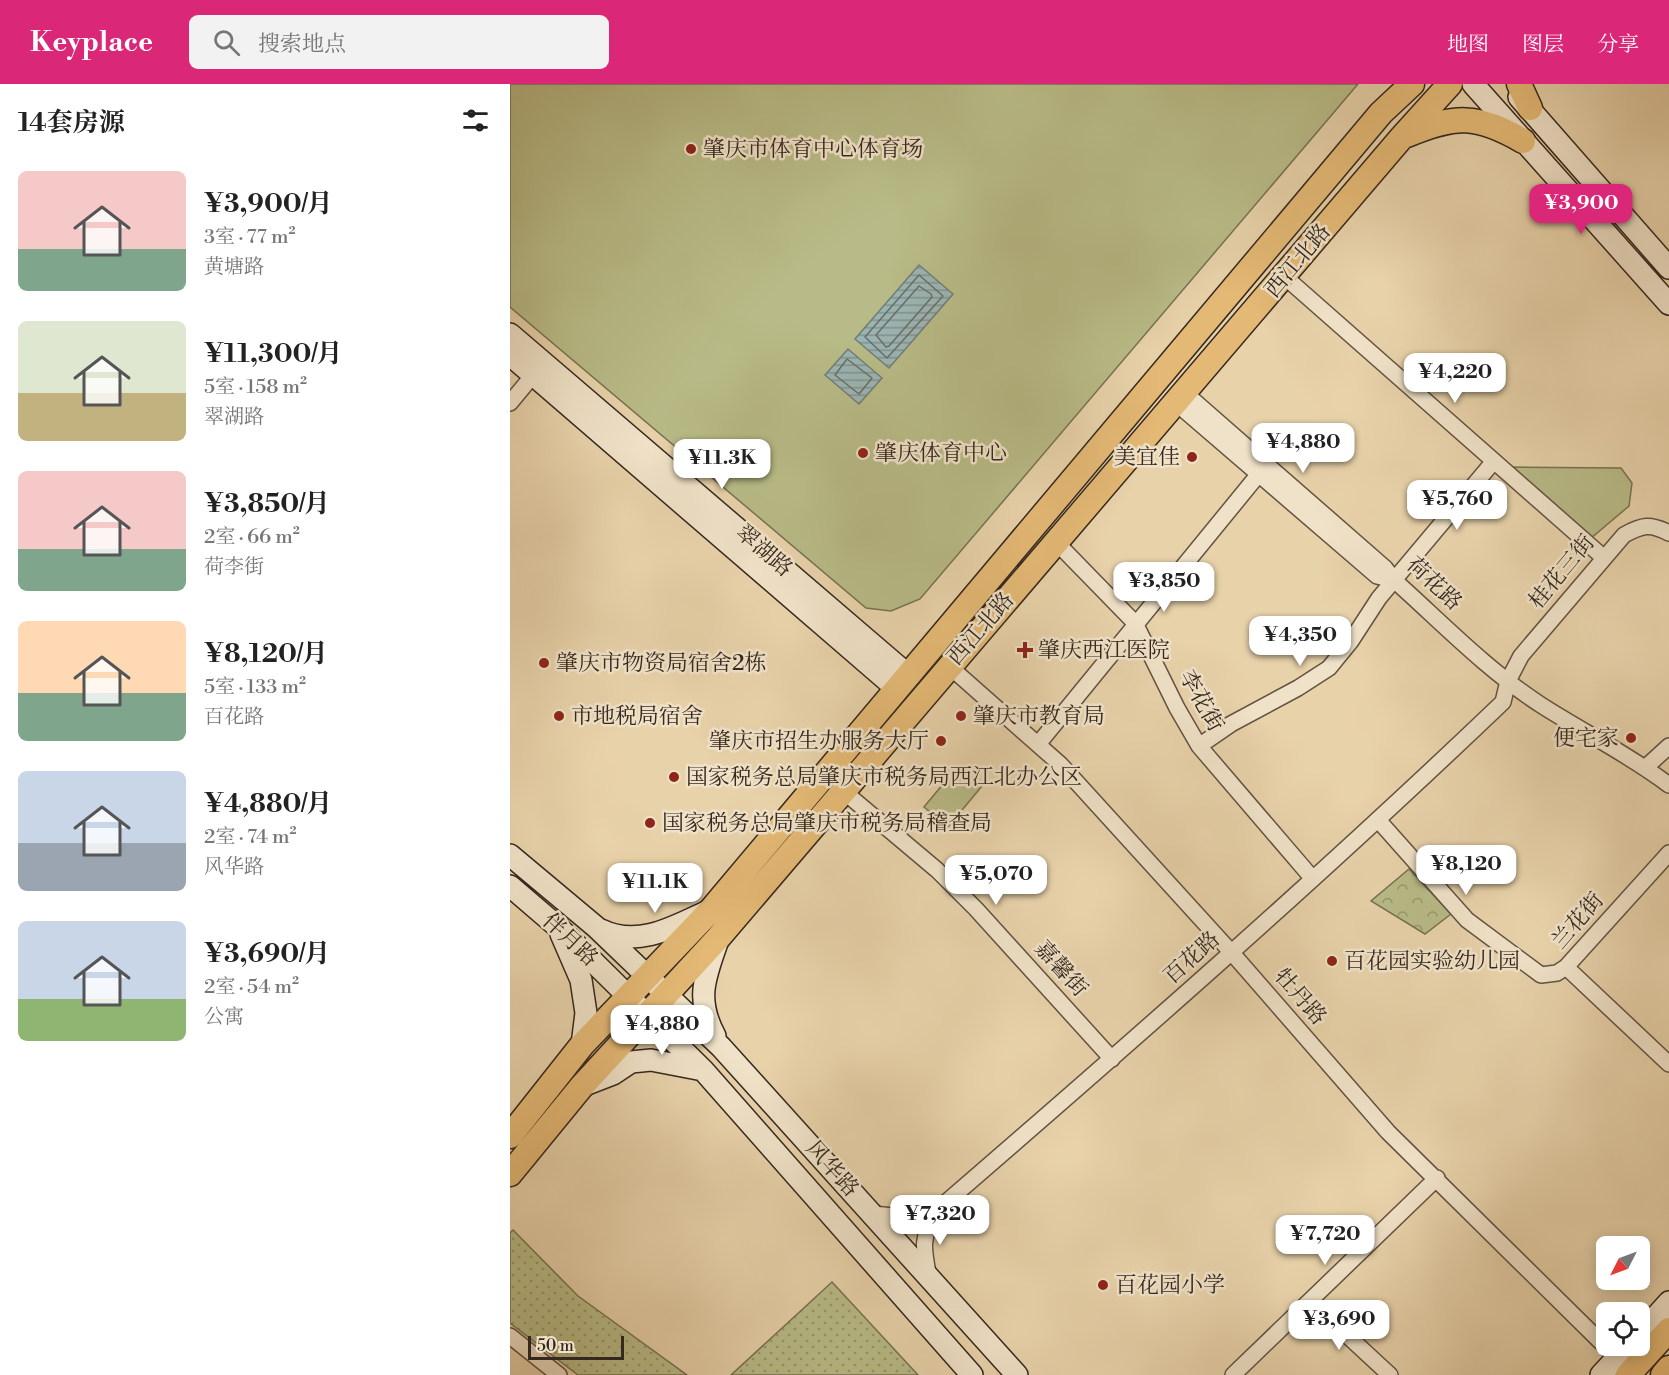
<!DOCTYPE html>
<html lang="zh">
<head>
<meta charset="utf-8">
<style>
	body { margin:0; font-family:"Libre Bodoni","Noto Serif SC",serif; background:#f2f2f2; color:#222; height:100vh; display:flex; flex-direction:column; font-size:22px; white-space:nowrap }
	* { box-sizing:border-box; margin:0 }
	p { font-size:20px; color:#767676 }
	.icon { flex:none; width:33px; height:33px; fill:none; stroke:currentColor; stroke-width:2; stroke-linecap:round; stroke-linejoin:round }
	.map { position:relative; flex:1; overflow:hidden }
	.panel { display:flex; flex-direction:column; background:#fff; width:510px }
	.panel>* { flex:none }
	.needle { width:39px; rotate:228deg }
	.fabs { position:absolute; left:1086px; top:1152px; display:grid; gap:12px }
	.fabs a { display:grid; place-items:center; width:54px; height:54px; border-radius:9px; background:#fff; box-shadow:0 3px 15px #0003; font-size:30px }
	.scale { position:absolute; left:18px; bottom:15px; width:96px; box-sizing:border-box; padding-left:6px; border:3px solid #35281f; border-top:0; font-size:16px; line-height:21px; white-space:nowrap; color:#35281f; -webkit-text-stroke:4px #f0e2c8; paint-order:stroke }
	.price { position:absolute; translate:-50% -51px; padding:0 14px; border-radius:12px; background:#fff; color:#222; font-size:20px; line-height:39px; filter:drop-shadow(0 2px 3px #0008) }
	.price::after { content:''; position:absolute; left:50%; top:36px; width:18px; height:14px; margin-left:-9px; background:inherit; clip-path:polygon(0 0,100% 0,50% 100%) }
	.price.current { background:#db2777; color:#fff }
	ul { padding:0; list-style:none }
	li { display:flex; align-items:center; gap:18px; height:150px; padding:0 18px }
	li span { display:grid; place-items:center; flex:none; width:168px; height:120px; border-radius:9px; color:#555 }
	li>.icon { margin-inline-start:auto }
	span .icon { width:72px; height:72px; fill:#fffc; stroke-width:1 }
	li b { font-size:26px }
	h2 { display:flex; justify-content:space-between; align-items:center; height:72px; padding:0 18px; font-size:26px }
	header { display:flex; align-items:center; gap:36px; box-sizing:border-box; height:84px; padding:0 30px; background:#db2777; color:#fff }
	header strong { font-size:28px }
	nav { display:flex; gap:33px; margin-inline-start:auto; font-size:21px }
	.search { width:420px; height:54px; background:#f2f2f2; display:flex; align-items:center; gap:15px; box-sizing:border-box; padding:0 21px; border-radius:9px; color:#767676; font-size:22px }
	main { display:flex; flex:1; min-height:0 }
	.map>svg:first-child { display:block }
</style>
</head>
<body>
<header>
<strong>Keyplace</strong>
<div class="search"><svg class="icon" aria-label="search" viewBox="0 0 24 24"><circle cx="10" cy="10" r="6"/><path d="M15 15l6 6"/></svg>搜索地点</div>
<nav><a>地图</a><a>图层</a><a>分享</a></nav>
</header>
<main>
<section class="panel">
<h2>14套房源<svg class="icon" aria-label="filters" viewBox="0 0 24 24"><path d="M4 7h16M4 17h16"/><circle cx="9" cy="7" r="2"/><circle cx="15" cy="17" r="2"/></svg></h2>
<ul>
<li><span style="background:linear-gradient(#f6c9c9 65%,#7fa58c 0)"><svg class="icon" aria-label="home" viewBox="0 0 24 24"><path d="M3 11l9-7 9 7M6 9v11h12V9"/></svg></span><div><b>¥3,900/月</b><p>3室 · 77 m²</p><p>黄塘路</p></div></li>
<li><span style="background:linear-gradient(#dfe7d0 60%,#c2b280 0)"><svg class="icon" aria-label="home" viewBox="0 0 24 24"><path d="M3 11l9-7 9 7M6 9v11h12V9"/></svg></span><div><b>¥11,300/月</b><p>5室 · 158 m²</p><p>翠湖路</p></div></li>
<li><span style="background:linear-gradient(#f6c9c9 65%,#7fa58c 0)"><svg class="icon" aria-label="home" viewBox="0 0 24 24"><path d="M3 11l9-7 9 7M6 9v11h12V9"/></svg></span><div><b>¥3,850/月</b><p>2室 · 66 m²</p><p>荷李街</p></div></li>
<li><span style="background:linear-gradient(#ffd9b3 60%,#7fa58c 0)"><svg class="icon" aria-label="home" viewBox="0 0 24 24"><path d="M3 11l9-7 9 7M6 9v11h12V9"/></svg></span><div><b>¥8,120/月</b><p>5室 · 133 m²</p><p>百花路</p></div></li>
<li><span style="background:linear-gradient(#c9d6e8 60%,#9aa5b1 0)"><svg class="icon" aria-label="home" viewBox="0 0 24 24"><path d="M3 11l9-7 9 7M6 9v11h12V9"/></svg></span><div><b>¥4,880/月</b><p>2室 · 74 m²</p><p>风华路</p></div></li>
<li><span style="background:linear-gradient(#c9d6e8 65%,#8fb573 0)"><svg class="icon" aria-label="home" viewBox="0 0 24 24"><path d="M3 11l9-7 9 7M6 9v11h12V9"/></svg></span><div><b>¥3,690/月</b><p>2室 · 54 m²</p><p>公寓</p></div></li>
</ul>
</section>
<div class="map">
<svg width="1159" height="1291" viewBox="0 0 1159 1291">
	<defs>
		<pattern id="grass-dots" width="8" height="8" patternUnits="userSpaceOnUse" patternTransform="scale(1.5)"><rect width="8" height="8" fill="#b8bb87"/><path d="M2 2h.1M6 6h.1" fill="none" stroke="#96986e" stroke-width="1.8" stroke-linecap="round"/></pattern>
		<pattern id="forest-crowns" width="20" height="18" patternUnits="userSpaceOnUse" patternTransform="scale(1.5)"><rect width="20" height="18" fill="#b8bb87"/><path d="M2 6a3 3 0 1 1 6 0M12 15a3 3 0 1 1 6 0" fill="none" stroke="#96986e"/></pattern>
		<pattern id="water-rules" width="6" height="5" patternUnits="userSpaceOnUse" patternTransform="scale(1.5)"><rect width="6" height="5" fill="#9bb5b3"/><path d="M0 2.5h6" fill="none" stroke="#7f9391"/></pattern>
	</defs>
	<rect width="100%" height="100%" fill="#e8d2aa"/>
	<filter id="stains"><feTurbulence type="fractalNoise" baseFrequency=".00333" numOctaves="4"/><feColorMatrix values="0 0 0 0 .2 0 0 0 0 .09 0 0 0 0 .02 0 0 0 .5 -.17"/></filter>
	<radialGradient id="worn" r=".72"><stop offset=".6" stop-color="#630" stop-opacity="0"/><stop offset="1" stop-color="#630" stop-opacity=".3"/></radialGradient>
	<path fill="url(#grass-dots)" stroke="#767253" stroke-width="1.5" d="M3,1146l65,66 109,79h-109l-68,-52v-90z
		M322,1198l86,93h-187z"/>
	<path fill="url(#forest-crowns)" stroke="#767253" stroke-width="1.5" d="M899,785l42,45 -26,20 -54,-33z"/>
	<path fill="#b8bb87" stroke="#767253" stroke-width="1.5" d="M0,0h848l-438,515 -29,12 -25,-3 -356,-301z
		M997,383l114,1 11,15 -3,23 -39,33z
		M448,682l24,20 -34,41 -24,-20z"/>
	<path fill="url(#water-rules)" stroke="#727d78" stroke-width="1.5" d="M409,181l34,29 -64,74 -34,-29z
		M338,265l34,29 -23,26 -34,-29z"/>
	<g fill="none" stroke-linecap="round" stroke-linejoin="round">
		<path stroke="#686e69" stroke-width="1.5" d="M409,191l24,21 -56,62 -22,-21z
			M409,202l12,8 1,3 -43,49 -3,1 -10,-12z
			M337,275l25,19 -13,16 -24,-19z"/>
		<g stroke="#625242" stroke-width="18">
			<path id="street" d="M775,193l318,280
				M675,309l200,175 9,12c47,42 93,90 147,125 42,27 87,49 128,80
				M0,319l29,-35
				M666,319l201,173 17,4
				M546,458l79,81 42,85 22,38 114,133
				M439,582l111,98 172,189 156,179 229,226
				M529,659l228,-279
				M689,662l32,-22 67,-36 31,-20 22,-27 28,-43 115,-137
				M1136,683l23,-21
				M332,706l95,80 39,39 136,150
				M869,737l88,99 74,55 16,-2 9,-6 103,-114
				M1056,883l103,97
				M363,1130l20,2 42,-4c192,-166 384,-334 568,-510l5,-21 13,-25 103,-121c18,-10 26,-12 45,-2
				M419,1194c-6,-31 -8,-37 6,-66
				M801,1218l79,73
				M0,1252l49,39
				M723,1291l204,-197"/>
		</g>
		<g stroke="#35281f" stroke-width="24">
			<path id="secondary" d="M963,0l196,220
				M1009,13l150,171
				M0,250l398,341
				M0,271l387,334
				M0,771l86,72 125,120 296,328
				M0,802l49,42 144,142 269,305
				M91,846c37,18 73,-3 107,-19
				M51,850l20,46 5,33 -4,32
				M205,952c-20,-37 -10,-59 3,-96
				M72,1002l31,-12 18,-12 20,-2 52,10
				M1130,1250l29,-32
				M1091,1291l27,-29"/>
		</g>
		<g stroke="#35281f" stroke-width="27">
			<path id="primary" d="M1009,0l11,24
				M897,51c49,-20 69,-21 116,6
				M0,1052l72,-91 129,-135 670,-797 31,-29
				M0,1090l72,-88 137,-149 683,-800 48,-53
				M1118,1291l41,-45
				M1153,1291l6,-7"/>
		</g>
		<use href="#street" stroke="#f0e2c8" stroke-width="15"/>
		<use href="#secondary" stroke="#f0e2c8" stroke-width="21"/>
		<use href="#primary" stroke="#e4b975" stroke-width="24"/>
	</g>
	<g fill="#8f2418" stroke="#f0e2c8" stroke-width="2">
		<circle cx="181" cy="65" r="6"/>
		<circle cx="353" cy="369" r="6"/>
		<circle cx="682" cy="373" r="6"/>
		<path d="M512 557h6v6h6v6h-6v6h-6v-6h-6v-6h6z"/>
		<circle cx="34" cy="579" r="6"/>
		<circle cx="49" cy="632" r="6"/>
		<circle cx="451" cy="632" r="6"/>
		<circle cx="1121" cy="654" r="6"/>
		<circle cx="431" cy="657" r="6"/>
		<circle cx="164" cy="693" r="6"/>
		<circle cx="140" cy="739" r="6"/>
		<circle cx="822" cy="877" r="6"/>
		<circle cx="593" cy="1201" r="6"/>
	</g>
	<g text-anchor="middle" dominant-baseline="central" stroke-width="5" stroke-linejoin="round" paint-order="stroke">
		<g font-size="22" fill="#35281f" stroke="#f0e2c8" text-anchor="start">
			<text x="193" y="65">肇庆市体育中心体育场</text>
			<text x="365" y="369">肇庆体育中心</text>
			<text x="670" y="373" text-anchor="end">美宜佳</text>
			<text x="528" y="566">肇庆西江医院</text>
			<text x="46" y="579">肇庆市物资局宿舍2栋</text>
			<text x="61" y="632">市地税局宿舍</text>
			<text x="463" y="632">肇庆市教育局</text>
			<text x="1109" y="654" text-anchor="end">便宅家</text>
			<text x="419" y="657" text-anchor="end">肇庆市招生办服务大厅</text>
			<text x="176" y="693">国家税务总局肇庆市税务局西江北办公区</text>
			<text x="152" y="739">国家税务总局肇庆市税务局稽查局</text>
			<text x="834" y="877">百花园实验幼儿园</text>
			<text x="605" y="1201">百花园小学</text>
		</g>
		<g font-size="22" fill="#35281f" stroke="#f0e2c8">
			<text transform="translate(788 177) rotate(-50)">西江北路</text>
			<text transform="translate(254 467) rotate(41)">翠湖路</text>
			<text transform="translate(1052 488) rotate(-50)">桂花三街</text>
			<text transform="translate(924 500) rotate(43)">荷花路</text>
			<text transform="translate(471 545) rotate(-49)">西江北路</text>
			<text transform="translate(691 617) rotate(61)">李花街</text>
			<text transform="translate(1068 837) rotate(-49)">兰花街</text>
			<text transform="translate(60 856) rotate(43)">伴月路</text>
			<text transform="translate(682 874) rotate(-42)">百花路</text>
			<text transform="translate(551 885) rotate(48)">嘉馨街</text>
			<text transform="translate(790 913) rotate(49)">牡丹路</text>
			<text transform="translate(322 1085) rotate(48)">风华路</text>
		</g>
	</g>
	<rect width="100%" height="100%" filter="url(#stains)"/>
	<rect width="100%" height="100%" fill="url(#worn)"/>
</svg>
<div class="fabs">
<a><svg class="needle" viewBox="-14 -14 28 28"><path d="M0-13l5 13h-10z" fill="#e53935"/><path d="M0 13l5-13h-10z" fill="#767676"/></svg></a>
<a><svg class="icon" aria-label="locate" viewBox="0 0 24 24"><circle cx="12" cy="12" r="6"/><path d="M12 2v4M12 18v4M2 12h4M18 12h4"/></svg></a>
</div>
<div class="scale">50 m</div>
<b class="price current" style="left:1071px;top:151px">¥3,900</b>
<b class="price" style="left:945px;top:320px">¥4,220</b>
<b class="price" style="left:793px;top:390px">¥4,880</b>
<b class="price" style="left:212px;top:406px">¥11.3K</b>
<b class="price" style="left:947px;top:447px">¥5,760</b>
<b class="price" style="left:654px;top:529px">¥3,850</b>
<b class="price" style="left:790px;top:583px">¥4,350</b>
<b class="price" style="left:956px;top:812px">¥8,120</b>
<b class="price" style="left:486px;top:822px">¥5,070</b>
<b class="price" style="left:145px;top:830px">¥11.1K</b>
<b class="price" style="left:152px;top:972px">¥4,880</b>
<b class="price" style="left:430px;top:1162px">¥7,320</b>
<b class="price" style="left:815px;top:1182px">¥7,720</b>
<b class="price" style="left:829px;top:1267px">¥3,690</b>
</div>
</main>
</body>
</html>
